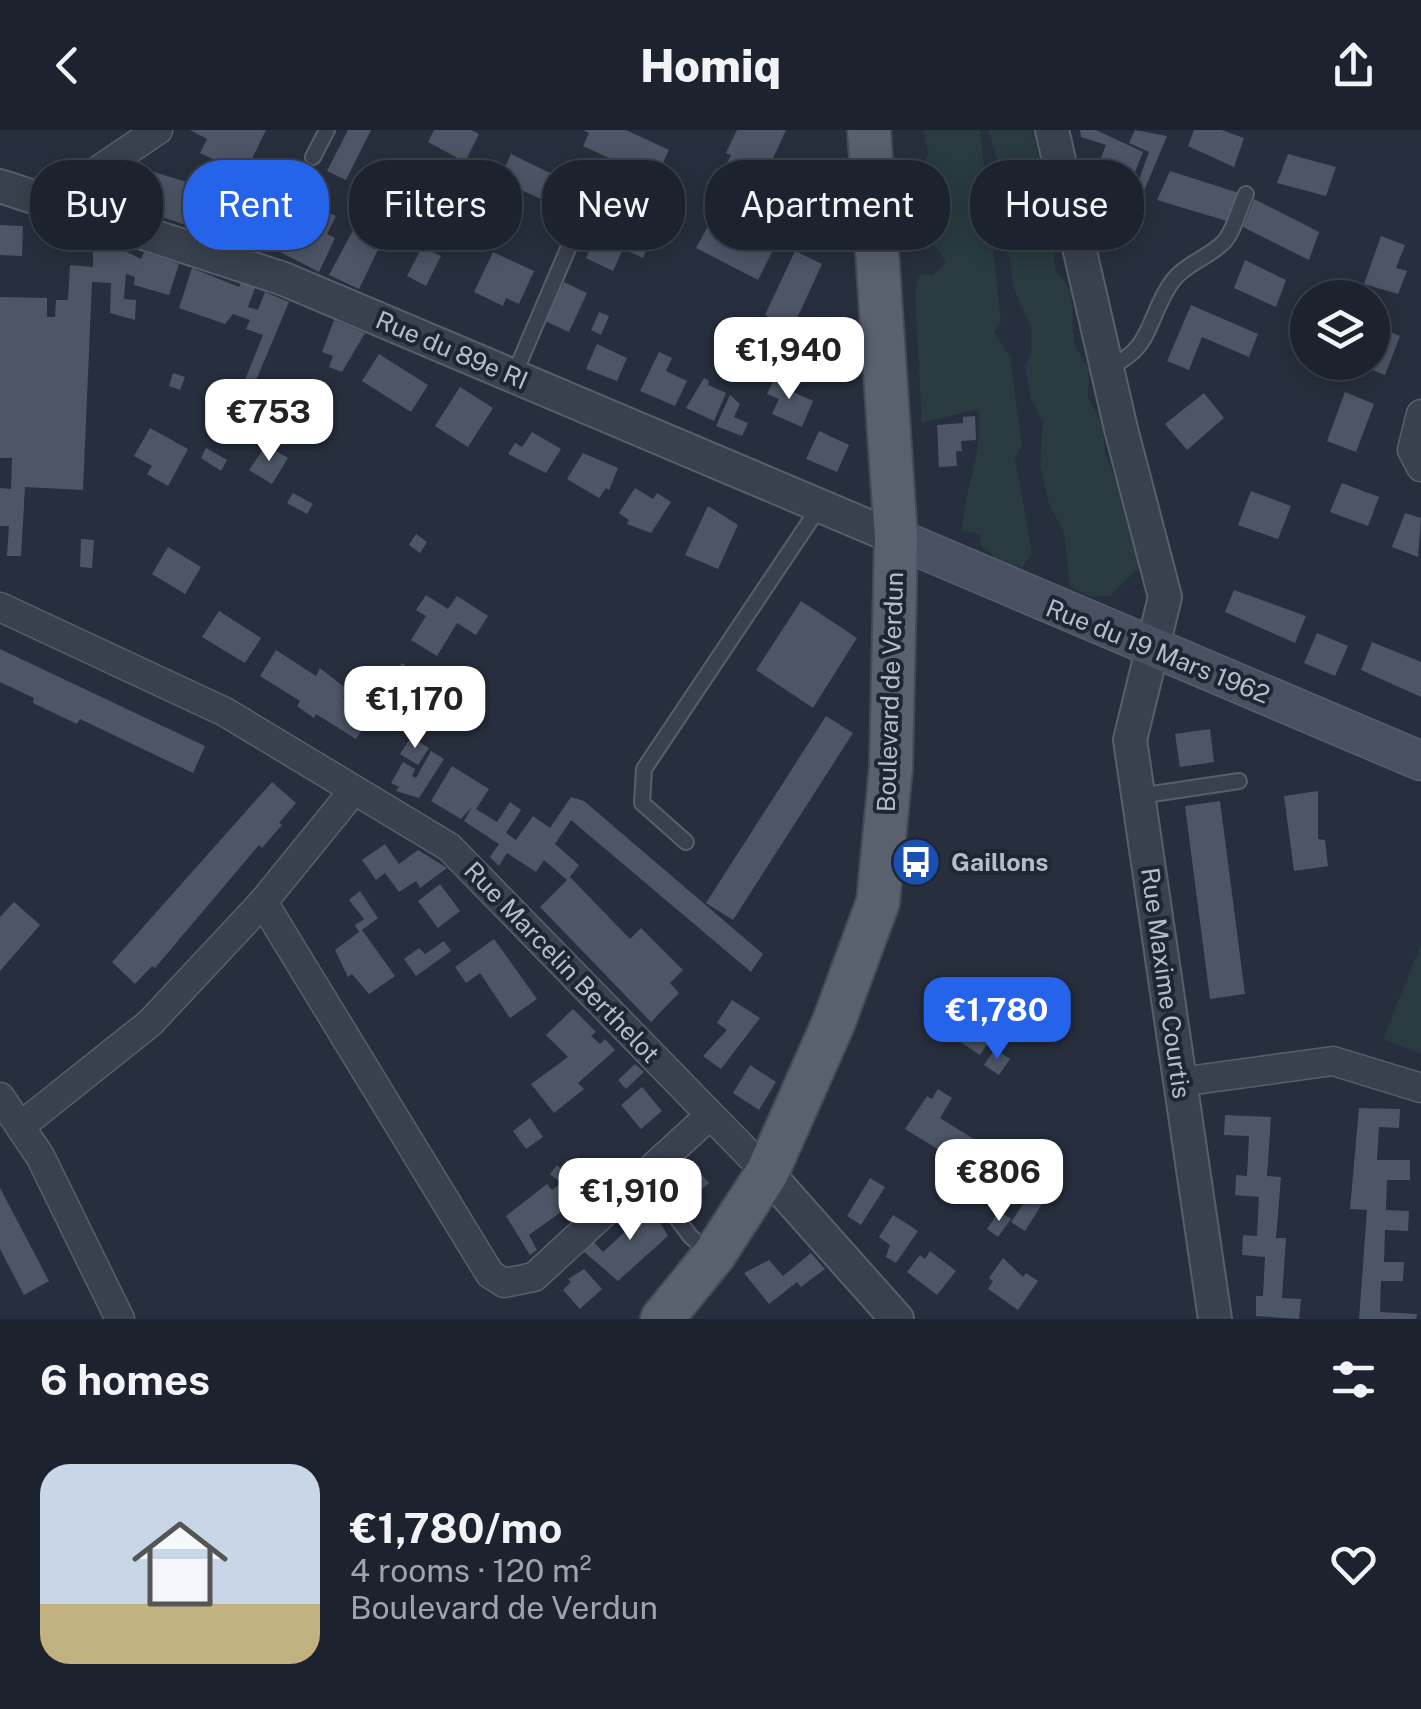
<!DOCTYPE html>
<html lang="en">
<head>
<meta charset="utf-8">
<style>
	body { margin:0; font-family:"Public Sans",sans-serif; background:#2a2f3a; color:#f1f3f6; height:100vh; display:flex; flex-direction:column; font-size:38px; white-space:nowrap }
	* { box-sizing:border-box; margin:0 }
	p { font-size:32px; color:#a0a4aa }
	.icon { flex:none; width:55px; height:55px; fill:none; stroke:currentColor; stroke-width:2; stroke-linecap:round; stroke-linejoin:round }
	.map { position:relative; height:1189px; overflow:hidden }
	.details { display:flex; flex-direction:column; background:#1d232e; flex:1 }
	.details>* { flex:none }
	.top-card { position:absolute; left:30px; top:30px; width:1362px; height:90px; display:flex; gap:20px }
	.controls { position:absolute; left:1290px; top:150px; display:grid; gap:20px }
	.controls a { display:grid; place-items:center; width:100px; height:100px; border-radius:50%; background:#1d232e; box-shadow:0 5px 25px #0003,0 0 0 2px #3b404a; font-size:50px }
	.price { position:absolute; translate:-50% -85px; padding:0 22px; border-radius:20px; background:#fff; color:#222; font-size:32px; line-height:65px; filter:drop-shadow(0 2px 5px #0008) }
	.price::after { content:''; position:absolute; left:50%; top:60px; width:30px; height:22px; margin-left:-15px; background:inherit; clip-path:polygon(0 0,100% 0,50% 100%) }
	.price.on { background:#2563eb; color:#fff }
	ul { padding:0; list-style:none }
	li { display:flex; align-items:center; gap:30px; height:250px; padding:0 40px }
	li+li { border-top:2px solid #3b404a }
	li span { display:grid; place-items:center; flex:none; width:280px; height:200px; border-radius:30px; color:#555 }
	li>.icon { margin-inline-start:auto }
	span .icon { width:120px; height:120px; fill:#fffc; stroke-width:1 }
	li b { font-size:42px }
	h2 { display:flex; justify-content:space-between; align-items:center; height:120px; padding:0 40px; font-size:42px }
	.pill { padding:0 35px; border-radius:40px; background:#1d232e; box-shadow:0 5px 25px #0003,0 0 0 2px #3b404a; font-size:35px; line-height:90px }
	.pill.on { background:#2563eb; color:#fff }
	header { display:flex; justify-content:space-between; align-items:center; height:130px; padding:0 40px; background:#1d232e; font-size:45px; font-weight:800 }
	.map>svg:first-child { display:block }
</style>
</head>
<body>
<header><svg class="icon" aria-label="back" viewBox="0 0 24 24"><path d="M15 5l-7 7 7 7"/></svg>Homiq<svg class="icon" aria-label="share" viewBox="0 0 24 24"><path d="M12 15V3M7 8l5-5 5 5M5 13v7h14v-7"/></svg></header>
<div class="map">
<svg width="1421" height="1189" viewBox="0 0 1421 1189">
	<rect width="100%" height="100%" fill="#272f3e"/>
	<path fill="#293b3f" d="M923,0h57l21,192 -7,10 16,24 12,91 -7,10 17,96 -10,15 -24,-8 -17,-14 -1,-12 -18,-3c2,-45 22,-77 16,-122l-56,14 -7,-131 4,-18 14,1 13,-13 -22,-30 2,-30 -8,-23 10,-27z
		M988,0h44c10,34 7,72 25,103l-4,10 2,27 16,21 3,53 15,25 -1,29 15,29 2,26 18,45 18,68 -31,30 -19,1 -21,-10 -6,-55 -15,-28 -9,-39 3,-44 -12,-22 -6,-32 6,-14v-26l-17,-38 -12,-77 5,-3 -10,-24 4,-13z
		M1421,814v110l-38,-15z"/>
	<path fill="#4d5667" d="M190,0h76l-51,105 -85,-29 14,-37 66,20 9,-27 -19,-9 7,-14z
		M348,0h23l-25,50 -19,-9z
		M434,0h37l8,4 -14,28 -37,-20z
		M583,0h43l43,20 -14,29 -72,-33 6,-13z
		M737,0h49l-19,41 -24,-10 -19,39 -13,-5 20,-40 -5,-2z
		M1080,0h16l47,22 -12,30 -34,-14 9,-23 -25,-8z
		M1135,0l32,6 -28,67 -15,-6 4,-7 6,3 15,-41 -20,-9z
		M1194,0h28l22,8 -10,29 -46,-21z
		M511,24l41,20 -11,25 -42,-19z
		M1288,24l48,13 -10,29 -49,-13z
		M1170,41l69,22 -12,28 -70,-21z
		M367,46l12,6 -11,22 -13,-6z
		M783,47l27,11 -16,40 -27,-11z
		M480,49l20,9 -10,21 -7,-3 -10,21 -14,-7z
		M1254,69l65,33 -10,28 -66,-33z
		M237,74l29,14 -13,26 -30,-14z
		M329,83l7,3 -9,18 8,4 -16,34 -39,-20 14,-29 24,13z
		M714,85l61,31 -17,34 -62,-32z
		M379,92l10,5 -30,62 -30,-14 27,-50 17,8z
		M602,93l45,25 -4,10 -20,-9 -10,22 -27,-13z
		M0,95l23,1 -1,30 -22,-1z
		M1381,106l24,9 -9,23 11,3 -9,23 -34,-10z
		M422,117l19,9 -15,30 -19,-10z
		M93,121l34,1 14,7 3,-7 35,12 -10,31 -35,-10 1,-8 -9,-3 -2,25 12,1 -1,20 -25,-7 1,-30 -19,-1 -9,208 -58,-3 -4,69h-14l2,-30h-9v-38l11,1 1,-31h-12v-161l47,1v19h8l1,-17h12l2,-35 23,2z
		M795,121l27,13 -30,65 -27,-14z
		M493,122l41,19 -15,33 -13,-6 -3,8 -29,-14z
		M1245,130l41,20 -10,27 -42,-19z
		M192,138l47,19 2,-4 14,5 -7,19 10,3 7,-18 24,10 -35,83 -9,-5 18,-45 -17,-6 4,-9 -17,-6 -8,10 -46,-16z
		M564,152l23,11 -18,39 -24,-11z
		M1191,175l67,29 -9,23 -47,-20 -13,33 -22,-9z
		M599,182l10,4 -8,19 -10,-5z
		M334,190l31,13 -23,39 -13,-5 4,-11 -11,-4z
		M1372,195l28,11 -15,39 -31,-12 18,-1z
		M597,214l30,14 -10,23 -31,-12z
		M730,218l18,8 -11,24 -18,-8z
		M659,222l13,6 -6,13 21,10 -12,25 -35,-15z
		M379,224l49,31 -17,27 -49,-31z
		M778,241l12,5 -6,12 29,13 -11,26 -30,-13 7,-15 -12,-5z
		M173,243l12,4 -5,13 -11,-4z
		M704,248l5,3 -1,4 18,8 -12,28 -28,-13z
		M460,257l33,21 -25,39 -33,-21z
		M1345,262l29,12 -18,48 -29,-11z
		M1204,263l20,25 -37,32 -22,-26z
		M730,265l10,9 -6,13 14,6 -6,13 -26,-10z
		M975,286l1,24 -15,1 1,10h-6l1,15 -18,1 -2,-42 26,-2v-6z
		M150,298l38,21 -20,37 -21,-12 5,-8 -18,-10z
		M819,301l30,14 -12,27 -31,-13z
		M532,302l29,17 -15,24 -38,-19 7,-11 7,4z
		M266,315l22,13 -16,26 -23,-14z
		M206,318l21,12 -6,11 -20,-13z
		M583,323l35,15 -9,22 -3,-2 -7,10 -32,-19z
		M1342,353l37,14 -11,29 -38,-14z
		M635,358l18,11 4,-6 14,9 -20,31 -24,-9 2,-4 -10,-7z
		M1251,361l40,15 -13,33 -40,-14z
		M293,363l20,11 -6,10 -20,-11z
		M708,376l30,19 -20,44 -33,-14z
		M1405,383l16,5 -3,39 -26,-10z
		M416,404l11,8 -7,11 -11,-8z
		M81,409l13,1 -2,28 -12,-1z
		M168,417l33,20 -16,27 -33,-20z
		M1234,460l72,26 -11,27 -70,-31z
		M426,465l22,14 9,-13 31,20 -12,19 -19,-12 -20,33 -26,-16 15,-24 -10,-6z
		M801,471l56,37 -44,70 -57,-38z
		M219,481l42,27 -16,25 -43,-26z
		M1317,503l31,13 -13,30 -31,-13z
		M1372,512l49,20v35l-60,-27z
		M0,519l205,97 -12,27 -113,-54 -3,5 -44,-21 1,-5 -34,-16z
		M276,520l40,26 4,-8 28,22 -5,7 28,19 -15,23 -40,-25 -2,4 -17,-12 3,-5 -40,-25z
		M402,533l26,17 -22,34 -26,-16z
		M826,586l27,17 -120,187 -27,-17z
		M1210,599l4,33 -34,5 -5,-33z
		M411,607l18,11 -11,17 -18,-11z
		M431,621l13,8 -25,39 -23,-7 3,-4 -8,-4 12,-21 12,7 -3,7 4,2z
		M452,636l37,23 -13,20 21,13 13,-20 11,8 -15,23 10,7 17,-24 17,12 21,-31 13,4 179,153 -12,18 -180,-152 -16,24 24,21 -9,12 60,62 11,-11 42,42 -13,13 9,10 -28,29 -111,-115 27,-27 -23,-20 -8,12 -29,-19 -8,13 -9,-9 9,-13 -35,-23 8,-14 -11,12 -30,-18z
		M272,652l24,21 -17,20 3,2 -20,23 -3,-3 -104,123 -3,-2 -17,18 -23,-22z
		M1318,661v48l7,1 3,26 -34,5 -10,-75z
		M1220,671l25,193 -35,5 -25,-193z
		M385,714l14,20 19,-14 29,18 -27,20 -4,-7 -17,11 -14,-19 -9,7 -14,-20z
		M440,754l20,27 -22,17 -20,-27z
		M360,761l18,27 -16,12 33,46 -26,18 -17,-20 -4,3 -13,-27 24,-18 -4,-7 9,-6 -15,-19z
		M14,772l26,23 -40,46v-54z
		M494,809l43,60 -27,19 -30,-45 -14,10 -11,-16z
		M444,811l7,10 -35,25 -12,-17 15,-11 6,6z
		M966,864l38,24 -24,37 -24,-16 6,-8 -14,-9z
		M732,870l28,18 -39,51 -18,-13 24,-26 -10,-7z
		M573,879l23,23 -5,4 9,8 5,-5 10,11 -37,33 6,6 -30,24 -23,-29 37,-27 -22,-22z
		M995,919l15,10 -11,16 -15,-10z
		M635,934l9,8 -18,17 -8,-9z
		M750,935l26,17 -17,28 -26,-17z
		M642,957l20,24 -21,18 -20,-24z
		M938,959l14,9 -12,20 42,26 -15,23 -62,-38 22,-33 5,3z
		M1359,978l41,1 -1,19 -20,-1 -2,33h33v20h-23l-1,30 23,1 -1,20 -23,-1 -1,32h20l-1,19h-22l-1,31 37,2 -1,5h-57l8,-109 -17,-1z
		M1225,985l46,2 -4,59 14,1 -5,61h10l-4,60 19,1 -2,20 -43,-3v-20h7l2,-39 -23,-2 1,-20 14,1 2,-39 -24,-2 1,-20 11,1 2,-40 -25,-1z
		M530,988l13,19 -17,12 -13,-18z
		M557,1035l35,36 -17,15 -7,-9 -39,28 8,15 -7,5 -24,-39 41,-32 5,6 9,-7 -11,-9z
		M694,1036l15,17 -27,24 -15,-17z
		M870,1048l15,9 -24,38 -14,-9z
		M0,1058l49,93 -25,14 -24,-46z
		M1032,1061l13,8 -20,32 -14,-9z
		M644,1065l24,41 -50,45 -36,-31 11,-9 10,11 39,-36 -10,-10z
		M999,1081l12,8 -13,18 -11,-8z
		M893,1085l25,16 -22,32 -10,-6 4,-12 -11,-8z
		M930,1121l26,20 -19,24 -30,-23 13,-17 5,4z
		M811,1123l14,16 -24,18 -4,-5 -28,22 -25,-31 25,-13 14,16z
		M1003,1128l20,19 3,-4 12,8 -20,29 -30,-21 5,-8 -4,-3z
		M584,1139l18,20 -22,20 -17,-19 8,-8 -3,-3z"/>
	<g fill="none" stroke-linecap="round" stroke-linejoin="round">
		<g stroke="#585f6c" stroke-width="18">
			<path id="service" d="M313,27l14,-27
				M1107,239c46,-22 38,-44 62,-83 13,-21 37,-27 54,-43 11,-11 16,-35 23,-49
				M514,245l65,-152
				M1139,666l100,-15
				M686,712l-44,-39 2,-34 176,-263
				M644,1045l47,62 21,17"/>
		</g>
		<g stroke="#585f6c" stroke-width="31">
			<path id="minor" d="M51,72l107,-72
				M1421,284l-9,36 9,17
				M0,477l225,105 224,135 318,326
				M263,772l227,372 14,9 30,-6 175,-161
				M1180,952l153,-21 88,27
				M0,967l40,59 80,163
				M22,995l128,-102 113,-121 91,-112"/>
		</g>
		<g stroke="#585f6c" stroke-width="36">
			<path id="tertiary" d="M1052,0l69,299 44,168 -35,143 85,579
				M0,56l284,93 612,259
				M767,1043l130,146"/>
		</g>
		<g stroke="#585f6c" stroke-width="41">
			<path id="secondary" d="M896,408l525,223"/>
		</g>
		<g stroke="#444a57" stroke-width="46">
			<path id="primary" d="M662,1189l52,-64 53,-82 66,-149 45,-122 13,-135 5,-229 -27,-408"/>
		</g>
		<use href="#service" stroke="#3a414e" stroke-width="14"/>
		<use href="#minor" stroke="#3a414e" stroke-width="28"/>
		<use href="#tertiary" stroke="#3a414e" stroke-width="32"/>
		<use href="#secondary" stroke="#495061" stroke-width="38"/>
		<use href="#primary" stroke="#59606e" stroke-width="42"/>
	</g>
	<defs>
		<g id="bus-disc" transform="scale(2.5)"><circle r="9.5" fill="#1a4fb4" stroke="#1f2633"/><path d="M-5-6H5V4H4V6H2V4H-2V6H-4V4H-5ZM-3.5-4V0h7V-4ZM-3.5 1.2v1.5H-2V1.2ZM2 1.2v1.5H3.5V1.2Z" fill="#fff"/></g>
	</defs>
	<g fill-rule="evenodd">
		<use href="#bus-disc" x="916" y="732"/>
	</g>
	<g text-anchor="middle" dominant-baseline="central" stroke-width="8" stroke-linejoin="round" paint-order="stroke">
		<g font-size="25" fill="#b7bcc9" stroke="#1f2633">
			<text transform="translate(452 220) rotate(23)">Rue du 89e RI</text>
			<text transform="translate(1158 521) rotate(22)">Rue du 19 Mars 1962</text>
			<text transform="translate(890 562) rotate(-88)">Boulevard de Verdun</text>
			<text transform="translate(562 832) rotate(46)">Rue Marcelin Berthelot</text>
			<text transform="translate(1166 853) rotate(82)">Rue Maxime Courtis</text>
		</g>
		<g font-size="25" font-weight="bold" fill="#b7bcc9" stroke="#1f2633" text-anchor="start">
			<text x="951" y="732">Gaillons</text>
		</g>
	</g>
</svg>
<div class="controls">
<a><svg class="icon" aria-label="layers" viewBox="0 0 24 24"><path d="M12 4l9 5-9 5-9-5zM3 14l9 5 9-5"/></svg></a>
</div>
<b class="price" style="left:789px;top:272px">€1,940</b>
<b class="price" style="left:269px;top:334px">€753</b>
<b class="price" style="left:415px;top:621px">€1,170</b>
<b class="price on" style="left:997px;top:932px">€1,780</b>
<b class="price" style="left:999px;top:1094px">€806</b>
<b class="price" style="left:630px;top:1113px">€1,910</b>
<div class="top-card">
<a class="pill">Buy</a>
<a class="pill on">Rent</a>
<a class="pill">Filters</a>
<a class="pill">New</a>
<a class="pill">Apartment</a>
<a class="pill">House</a>
</div>
</div>
<section class="details">
<h2>6 homes<svg class="icon" aria-label="filters" viewBox="0 0 24 24"><path d="M4 7h16M4 17h16"/><circle cx="9" cy="7" r="2"/><circle cx="15" cy="17" r="2"/></svg></h2>
<ul>
<li><span style="background:linear-gradient(#c9d6e8 70%,#c2b280 0)"><svg class="icon" aria-label="home" viewBox="0 0 24 24"><path d="M3 11l9-7 9 7M6 9v11h12V9"/></svg></span><div><b>€1,780/mo</b><p>4 rooms · 120 m²</p><p>Boulevard de Verdun</p></div><svg class="icon" aria-label="heart" viewBox="0 0 24 24"><path d="M12 20l-8-8c-3-5 5-10 8-4 3-6 11-1 8 4z"/></svg></li>
</ul>
</section>
</body>
</html>
